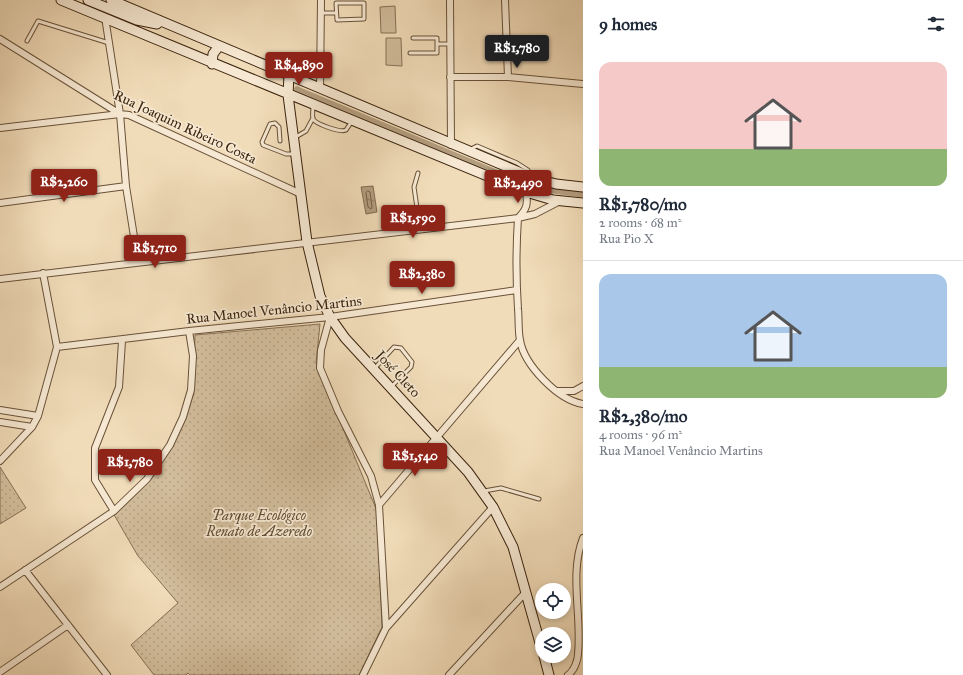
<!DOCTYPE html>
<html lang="en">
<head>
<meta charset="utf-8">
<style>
	body { margin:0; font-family:"IM FELL Great Primer",serif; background:#f2f2f3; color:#1f2937; height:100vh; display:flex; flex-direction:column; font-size:15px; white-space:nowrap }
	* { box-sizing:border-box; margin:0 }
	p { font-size:13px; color:#747a83 }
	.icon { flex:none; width:22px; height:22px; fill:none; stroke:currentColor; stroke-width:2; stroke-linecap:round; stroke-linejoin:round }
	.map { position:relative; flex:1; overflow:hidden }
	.drawer { display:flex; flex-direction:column; background:#fff; width:380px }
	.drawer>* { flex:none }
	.controls { position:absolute; left:535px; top:583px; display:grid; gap:8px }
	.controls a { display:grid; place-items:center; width:36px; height:36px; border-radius:50%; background:#fff; box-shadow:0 2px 6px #0003; font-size:20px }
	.price { position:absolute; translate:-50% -34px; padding:0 9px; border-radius:4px; background:#8f2418; color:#fff; font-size:13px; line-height:26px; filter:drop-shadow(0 1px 2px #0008) }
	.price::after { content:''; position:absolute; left:50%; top:24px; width:12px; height:9px; margin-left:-6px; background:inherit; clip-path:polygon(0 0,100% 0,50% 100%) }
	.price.on { background:#222; color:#fff }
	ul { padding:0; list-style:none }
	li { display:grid; align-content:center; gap:8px; height:212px; padding:0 16px }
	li+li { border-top:1px solid #e0e1e3 }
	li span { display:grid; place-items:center; height:124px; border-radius:12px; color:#555 }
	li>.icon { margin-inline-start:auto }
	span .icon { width:72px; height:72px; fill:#fffc; stroke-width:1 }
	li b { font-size:17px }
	h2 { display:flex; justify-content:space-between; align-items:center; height:48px; padding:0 16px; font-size:17px }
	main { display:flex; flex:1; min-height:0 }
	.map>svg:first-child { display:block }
</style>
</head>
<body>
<main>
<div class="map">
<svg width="583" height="675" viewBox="0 0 583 675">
	<defs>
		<pattern id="park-dots" width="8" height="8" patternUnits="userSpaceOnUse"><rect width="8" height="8" fill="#d2bd9c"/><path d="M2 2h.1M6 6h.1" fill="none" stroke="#b5a285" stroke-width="1.8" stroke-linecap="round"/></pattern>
		<pattern id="water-ripples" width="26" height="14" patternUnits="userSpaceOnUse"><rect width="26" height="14" fill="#b39d7f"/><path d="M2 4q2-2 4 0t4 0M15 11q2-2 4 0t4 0" fill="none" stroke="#938066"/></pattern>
	</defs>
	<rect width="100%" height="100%" fill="#f1dcb9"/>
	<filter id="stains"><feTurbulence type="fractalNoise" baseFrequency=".005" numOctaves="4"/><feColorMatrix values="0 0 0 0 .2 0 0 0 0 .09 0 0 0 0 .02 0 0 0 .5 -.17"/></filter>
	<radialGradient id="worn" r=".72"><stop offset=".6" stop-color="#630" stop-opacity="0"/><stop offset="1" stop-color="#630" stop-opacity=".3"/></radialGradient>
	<path fill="#d2bd9c" stroke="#867054" d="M395,6l1,27h-15l-1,-26z
		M386,38h15l1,28 -16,-1z"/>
	<path fill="url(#park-dots)" stroke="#867054" d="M320,324l-4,39 61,148 5,116 -23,48h-169l-2,-2 -2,2h-32l-23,-30 47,-42 -40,-47 -25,-43 36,-33 23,-35 21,-49 2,-61z
		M0,467l26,41 -26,16z"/>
	<path fill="url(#water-ripples)" stroke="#836c51" d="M373,186l4,26 -11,2 -5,-27z"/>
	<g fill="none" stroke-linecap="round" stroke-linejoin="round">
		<path stroke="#776046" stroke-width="1" d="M368,191l2,1 2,15 -1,2 -3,-2 -2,-14z"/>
		<path stroke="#b39d7f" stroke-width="7" d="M297,90l233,97 53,7"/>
		<g stroke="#685138" stroke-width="5">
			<path id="lane" d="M336,3h28v16l-27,1z
				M321,13h15
				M413,38h24v6
				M27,41l11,-20 71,22
				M410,53h27v-9h13
				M313,106c0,3 -1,9 0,13 3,5 27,14 33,11l6,-9
				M294,138l12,-7 7,-13
				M280,141l-1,-14 -4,-4 -5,1 -8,18 1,3 23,9h8
				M471,149l6,-3 40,17 11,7v4
				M418,173l-4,14 6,42
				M374,369l20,-22 7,1 11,14 -1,5 -20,20
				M484,491l17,-3 38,11"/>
		</g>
		<g stroke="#685138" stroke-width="8">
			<path id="street" d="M450,0l1,145
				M505,0l3,77
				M105,17l15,97 6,72 12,76
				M0,39l120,75 9,1 172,79
				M450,77h58l75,7
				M320,89l1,-89
				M0,128l120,-14
				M0,203l126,-17
				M518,218c-2,30 -2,61 0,91 1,10 0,21 2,31 4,25 38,60 63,64
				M518,218c9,-9 10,-14 8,-26
				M0,279l518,-61 17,-4 25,-13
				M330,317l-9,33 -1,18 18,43 33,65 8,29 7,123 -23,47
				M57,347l132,-16 141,-14 187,-27
				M556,391h18l9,-5
				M0,410l38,6
				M0,422l32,5
				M0,461l32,-34 6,-11 19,-69 -14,-74
				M379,505l141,-165
				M114,511l-19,-31v-32l24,-61 3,-46
				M25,570l82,105
				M0,587l114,-76 33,-32 23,-34 13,-28 8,-27 2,-34 -4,-25
				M386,628l107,-121
				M0,672l68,-47
				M449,675l76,-82
				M568,675c6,-4 10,-15 10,-21 4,-38 -9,-80 5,-116"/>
		</g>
		<g stroke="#3b230d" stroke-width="11">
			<path id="secondary" d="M61,0l465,192 27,8 30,3
				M88,0l49,20 20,4
				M111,0l420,177 25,7 27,3
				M212,64l1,-10 6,-8
				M289,75l-1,20 19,147 13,54 10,21 15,21 123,134 25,35 20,40 29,103
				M544,656l5,19"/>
		</g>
		<use href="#lane" stroke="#f6e8d2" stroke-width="3"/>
		<use href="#street" stroke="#f6e8d2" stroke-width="6"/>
		<use href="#secondary" stroke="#f6e8d2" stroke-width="9"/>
	</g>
	<g text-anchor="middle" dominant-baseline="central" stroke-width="3.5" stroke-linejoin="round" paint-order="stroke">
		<g font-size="14" fill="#3b230d" stroke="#f6e8d2">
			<text transform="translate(185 127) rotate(25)">Rua Joaquim Ribeiro Costa</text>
			<text transform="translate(274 310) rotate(-6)">Rua Manoel Venâncio Martins</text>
			<text transform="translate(398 374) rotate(47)">José Cleto</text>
		</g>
		<g font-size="14" font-style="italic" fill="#614a31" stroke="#f6e8d2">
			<text x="259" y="515">Parque Ecológico<tspan x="259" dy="16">Renato de Azeredo</tspan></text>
		</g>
	</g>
	<rect width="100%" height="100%" filter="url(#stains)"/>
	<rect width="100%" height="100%" fill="url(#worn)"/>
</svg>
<div class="controls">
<a><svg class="icon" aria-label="locate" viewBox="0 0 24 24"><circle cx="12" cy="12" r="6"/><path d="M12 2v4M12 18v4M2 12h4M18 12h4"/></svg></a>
<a><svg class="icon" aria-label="layers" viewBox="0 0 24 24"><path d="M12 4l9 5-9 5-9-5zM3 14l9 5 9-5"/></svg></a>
</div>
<b class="price on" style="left:517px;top:69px">R$1,780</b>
<b class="price" style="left:299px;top:86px">R$4,890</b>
<b class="price" style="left:64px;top:203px">R$2,260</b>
<b class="price" style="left:518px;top:204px">R$2,490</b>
<b class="price" style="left:413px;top:239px">R$1,590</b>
<b class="price" style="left:155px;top:269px">R$1,710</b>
<b class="price" style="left:422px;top:295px">R$2,380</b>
<b class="price" style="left:415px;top:477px">R$1,540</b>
<b class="price" style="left:130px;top:483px">R$1,780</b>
</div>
<section class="drawer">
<h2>9 homes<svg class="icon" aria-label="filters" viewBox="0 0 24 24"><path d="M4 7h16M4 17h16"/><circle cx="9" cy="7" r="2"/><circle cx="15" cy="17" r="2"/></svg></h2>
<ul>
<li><span style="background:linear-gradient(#f6c9c9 70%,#8fb573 0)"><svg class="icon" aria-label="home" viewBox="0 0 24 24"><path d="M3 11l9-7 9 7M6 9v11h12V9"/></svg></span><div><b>R$1,780/mo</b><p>2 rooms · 68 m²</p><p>Rua Pio X</p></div></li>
<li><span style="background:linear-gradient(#a9c7e8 75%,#8fb573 0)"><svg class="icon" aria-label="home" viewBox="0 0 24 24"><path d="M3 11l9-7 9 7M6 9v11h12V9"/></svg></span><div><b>R$2,380/mo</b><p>4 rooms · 96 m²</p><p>Rua Manoel Venâncio Martins</p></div></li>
</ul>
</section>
</main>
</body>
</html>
